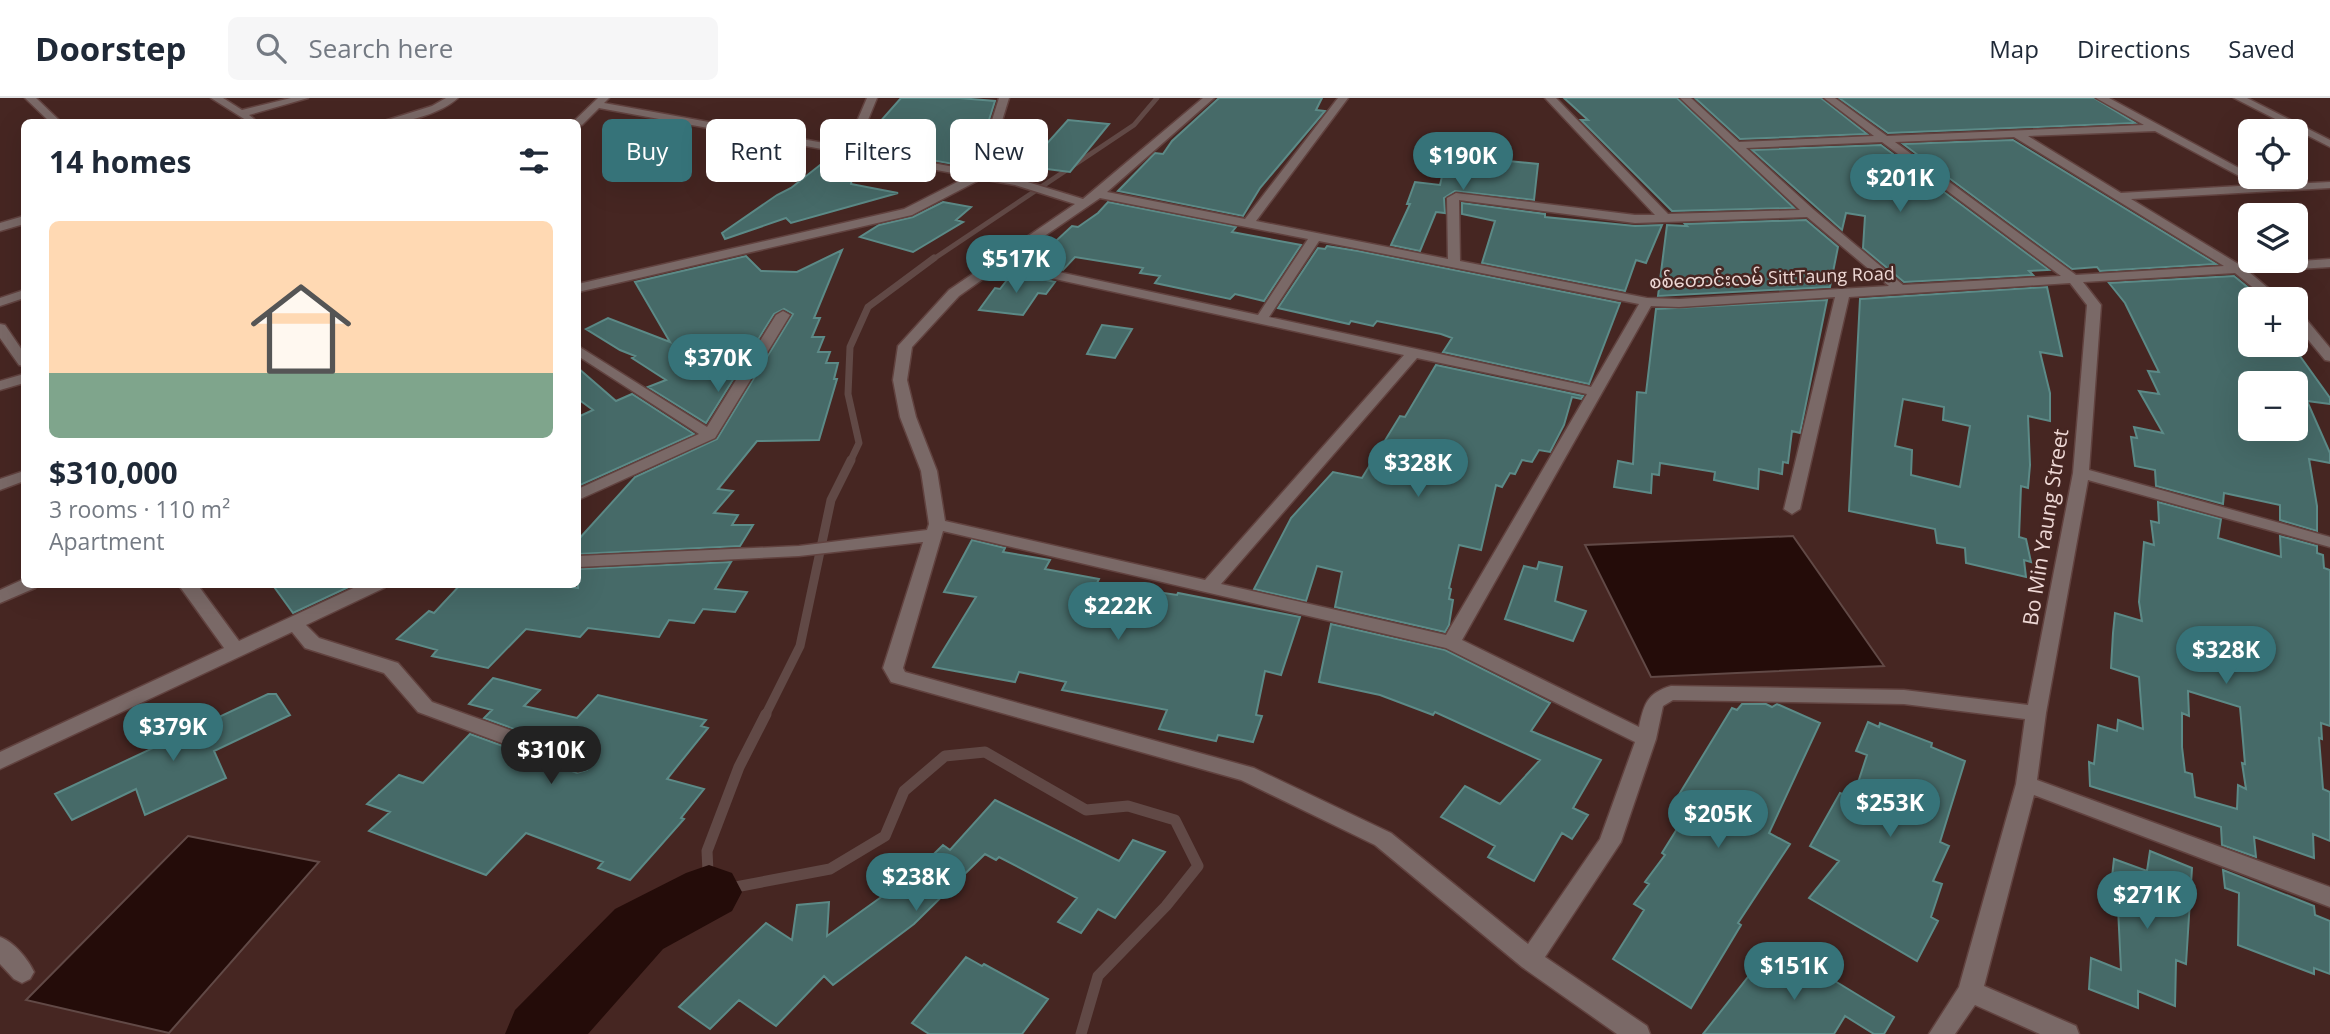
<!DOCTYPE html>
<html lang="en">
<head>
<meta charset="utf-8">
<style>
	body { margin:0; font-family:"Open Sans","Noto Sans Myanmar",sans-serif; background:#f6f6f7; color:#1f2937; height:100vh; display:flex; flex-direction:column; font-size:26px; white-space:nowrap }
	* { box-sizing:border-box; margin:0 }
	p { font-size:23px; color:#747a83 }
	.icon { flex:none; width:38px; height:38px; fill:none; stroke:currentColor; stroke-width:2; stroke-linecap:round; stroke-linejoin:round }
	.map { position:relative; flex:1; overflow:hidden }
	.panel { position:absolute; left:21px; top:21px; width:560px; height:469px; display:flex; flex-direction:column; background:#fff; border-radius:10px; box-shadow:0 7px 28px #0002 }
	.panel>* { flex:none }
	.hud { position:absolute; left:602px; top:21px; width:665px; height:63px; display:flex; gap:14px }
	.controls { position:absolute; left:2238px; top:21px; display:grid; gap:14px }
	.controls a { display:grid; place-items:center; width:70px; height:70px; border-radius:10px; background:#fff; box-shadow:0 7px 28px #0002; font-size:35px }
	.price { position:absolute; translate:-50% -60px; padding:0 16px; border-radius:24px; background:#367379; color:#fff; font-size:23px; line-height:46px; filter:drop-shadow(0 2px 4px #0008) }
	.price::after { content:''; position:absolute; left:50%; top:42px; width:21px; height:16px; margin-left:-10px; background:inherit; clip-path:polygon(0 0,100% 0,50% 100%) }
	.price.current { background:#222; color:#fff }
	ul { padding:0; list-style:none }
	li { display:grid; align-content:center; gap:14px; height:371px; padding:0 28px }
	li+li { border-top:2px solid #e0e1e3 }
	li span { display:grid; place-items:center; height:217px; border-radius:10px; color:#555 }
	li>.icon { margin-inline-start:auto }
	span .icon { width:126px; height:126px; fill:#fffc; stroke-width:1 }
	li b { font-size:30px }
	h2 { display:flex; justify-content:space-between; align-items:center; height:84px; padding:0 28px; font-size:30px }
	.pill { padding:0 24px; border-radius:10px; background:#fff; box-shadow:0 7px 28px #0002; font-size:24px; line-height:63px }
	.pill.current { background:#367379; color:#fff }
	header { display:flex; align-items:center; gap:42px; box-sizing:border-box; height:98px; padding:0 35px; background:#fff; border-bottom:2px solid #e0e1e3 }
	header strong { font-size:33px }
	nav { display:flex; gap:38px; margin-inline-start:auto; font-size:24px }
	.search { width:490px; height:63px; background:#f6f6f7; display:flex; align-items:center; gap:18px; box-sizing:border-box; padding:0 24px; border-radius:10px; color:#747a83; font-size:26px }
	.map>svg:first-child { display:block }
</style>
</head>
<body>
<header>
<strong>Doorstep</strong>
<div class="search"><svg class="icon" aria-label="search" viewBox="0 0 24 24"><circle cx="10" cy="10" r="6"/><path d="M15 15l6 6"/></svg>Search here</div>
<nav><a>Map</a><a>Directions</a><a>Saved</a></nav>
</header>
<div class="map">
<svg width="2330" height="936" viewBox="0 0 2330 936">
	<rect width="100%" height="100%" fill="#462622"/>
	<path fill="#240c09" stroke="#614946" stroke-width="2" d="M1793,438l91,130 -233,11 -66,-132z
		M188,738l131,26 -150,171 -143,-33z"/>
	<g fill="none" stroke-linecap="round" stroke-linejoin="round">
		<path stroke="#614946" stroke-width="5" d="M932,162l202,-135 23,-27"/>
		<path stroke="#614946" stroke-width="7" d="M850,364l9,-19 -11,-49 2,-47 18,-40 66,-49"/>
		<path stroke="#614946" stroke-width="9" d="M765,618l35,-70 31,-146 20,-40"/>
		<path stroke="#614946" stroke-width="11" d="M766,616l-27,53 -32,84 2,41 121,-23 55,-33 19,-45 41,-35 40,-4 101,58 42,-4 47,14 23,46 -32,40 -68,70 -17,58"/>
		<path fill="#240c09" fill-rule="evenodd" d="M709,767l23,8 10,19 -10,19 -69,38 -75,85h-83l10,-24 100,-101 71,-36z"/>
	</g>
	<path fill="#466a68" stroke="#5c8a87" stroke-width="2" fill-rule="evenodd" d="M901,0h58l36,3 -12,38 -19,27 -104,-19 8,-20 6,-5 5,1z
		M1219,0h103l-6,12 9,1 -65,77 -17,28 -125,-25 37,-38 8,1 9,-13z
		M1564,0h113l117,110 -122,3 -91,-91h7z
		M1695,0h126l46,36 -127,5z
		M1839,0h255l41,25 -247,10z
		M1068,22l41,4 -39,48 -31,-4 7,-7 -13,-2z
		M2013,42l203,124 -116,7 -3,-4 -25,2 -169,-125z
		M1881,47l168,125 -20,1 4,4 -129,7 -41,-34 2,-32 -19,-3 -4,17 -90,-80z
		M834,56l21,4 -4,26 47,9 -107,30 -5,-5 -61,21 -3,-6 55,-38 14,-7z
		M1447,57l91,9 -4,36 -79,-9 -11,7 1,15 -9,-1 -16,39 -29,-6 19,-41h-3l8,-22 25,3z
		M943,104l28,5 -15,13 7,2 -50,30 -53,-15 19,-12 34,-8z
		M1108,104l128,25 -4,5 69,13 -37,56 -29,-7 -5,5 -75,-16 5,-7 -20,-3 3,-5 -68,-11 -12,13 -34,-7 21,-23 6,1 16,-15 6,1 20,-14z
		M1462,105l83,11v3l90,9 27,-1 -16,38 -10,-3 -11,31 -143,-28 13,-42 -33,-7z
		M1806,122l32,27 -8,40 -172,9 9,-71 20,1 -2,-2z
		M1327,148l31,5 262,52 -31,81 -146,-32 9,-14 -11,-4 -64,-13 -4,5 -22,-5 -2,3 -71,-16 40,-60 7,1z
		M842,152l-28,68h6l-8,19h12l-6,15h12l-4,11h12l-4,16h3l-18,61 -62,1 -39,48 15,2 -19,22 24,2 -6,10h21l-13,21 -162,8v-14l57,-63 82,-38 76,-125 -9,-5 -10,5 -68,109 -58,-36 18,-7 -34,-22 3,-2 -15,-6 -34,-21 22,-11 62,24 -35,-60 111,-26 15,15 36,1z
		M1019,176l36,8 -9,12 -8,-1 -15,22 -44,-5 16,-22 5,1 11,-14z
		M2234,178l16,13v56h42l38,53v6l-23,-3 23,52v10l-21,-4 8,47v25l-37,-11v-15l-56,-12 -1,11 -67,-18 -1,-16 -20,-4 -4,-29 6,1 -3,-11 29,6 -24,-42 20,3 -11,-23 11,1 -34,-69 -16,-20zM2250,285h46v46h-46z
		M2047,189l15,69 -22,-4 10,41v28l-22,-5 2,49 -2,23 -7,-2 -2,51 7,2 5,23 -7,-2 2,17 -60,-14 -1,-15 -28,-5 -2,-14 -86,-18 11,-212zM1903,301l41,8 -1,13 27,6 -10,61 -49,-12 1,-25 -17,-4z
		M1827,202l-27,133 -8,-2 -4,32 -5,-1 -1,12 -23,-5 -1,20 -44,-9 1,-8 -55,-9 -1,12 -7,-1 -1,19 -37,-6 4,-26 15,3 4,-72 9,1 10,-84z
		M1102,227l30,4 -17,29 -28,-4z
		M1436,267l147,31 -2,3 -9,-2 -8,28 -14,27 -11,-2 -7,12 -10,-2 -7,14 -5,-1 -8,14 -6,-2 -15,65 -22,-5 -10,43 2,1 -2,10 4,1 -4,25 -4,7 -110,-25 7,-35 -25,-6 -11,35 -52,-12 37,-71 42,-46 29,6 38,-62 5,1z
		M578,270l38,33 16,-7 62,40 -116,52v-69l15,-7 -15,-11z
		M2158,404l63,17 -3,19 63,19 -1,-21 37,10v7l6,2 1,13 6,2v156l-9,-3 1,16 -3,-1 4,51 7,3v49l-17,-7 1,24 -60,-21 2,20 -34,-12 -1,-18 -131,-41 -1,-24 5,2 4,-39 19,6 1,-11 25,9 -4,-52 -28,-9 2,-35 2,-20 27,8 -3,-19 5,-60 10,3 -3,-24 8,2zM2188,593l52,16 5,57 -3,-1 4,26 -8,-4 -1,24 -42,-12 -3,-23 -7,-2 -3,-25v-34l7,3z
		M972,442l33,8 -2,4 47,8 -5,9 54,10 -2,4 80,12 1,-2 122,24 -19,58 -16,-4 -9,44 6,1 -9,26 -35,-7 -2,6 -57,-12 8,-19 -105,-20 4,-8 -47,-10 -4,10 -82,-15 43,-70 -32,-5z
		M731,464l-16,27 32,3 -12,20 -32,-3 -9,14 -25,-3 -10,17 -71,-9 -8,9 -54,-8 -38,39 -56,-12 5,-6 -40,-11 32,-28 5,2 27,-29h92l25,4v-19z
		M1539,464l23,5 -7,34 31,10 -13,30 -68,-22 19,-53 13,3z
		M272,486h83l-62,29z
		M1331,526l114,26 105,53 -19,28 70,29 -28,48 15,7 -16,24 -10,-6 -28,48 -46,-24 7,-11 -54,-29 24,-31 35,18 40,-44 -105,-48 -2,3 -53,-20 -61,-13z
		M493,580l47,12 -16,16 53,12 21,-23 108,25 -5,6 7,2 -41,51 37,10 -23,29 3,1 -54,61 -32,-12 5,-6 -77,-29 -40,42 -117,-44 21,-19 -23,-8 32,-29 24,8 47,-49 107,39 10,-3 3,-8 -4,-7 -102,-37 8,-8 -23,-6z
		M268,596h8l14,21 -76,36 12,27 -81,37 -9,-26 -64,31 -17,-26z
		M1742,606h24l6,3 5,-3 43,19 -51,110 21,11 -52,79 3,2 -50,83 -78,-49 31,-49 -10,-6 15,-20 -4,-2 20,-27 -3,-2 28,-45 -15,-7 57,-93 5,2z
		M1868,624l11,5 1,-4 52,20 -1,4 34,14 -25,81 9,4 -16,35 9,3 -11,33 7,4 -21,40 -108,-63 30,-37 -29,-15 30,-53 13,5 14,-43 -11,-4z
		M995,702l124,61 14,-21 32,12 -50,66 -17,-9 -17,24 -23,-11 19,-24 -78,-41 -3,3 -11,-6 -71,70 -81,61 -9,-9 -48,50 -37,-26 -29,29 -31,-22 87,-84 26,17 5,-35 32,-3 -2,34 64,-46 3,3 49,-48 7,5z
		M2150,753l42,17 -6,96 -10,-4 -1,46 -37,-15v17l-49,-19 2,-31 30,12 -3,-62 -9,-3 5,-46 33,12z
		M2223,772l91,36 1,9 15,6v53l-16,-6v6l-76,-29 1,-52 -14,-5z
		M1774,846l120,73 -10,17h-10l-29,-18 -11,18h-131z
		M966,859l16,9 2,-2 64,35 -26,35h-93l-17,-11z"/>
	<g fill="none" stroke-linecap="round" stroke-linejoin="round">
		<g stroke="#61423f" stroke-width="3">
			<path id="minor" d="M25,0h11l25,24h-11z
				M211,0h12l19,12 49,-12h17l-59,17 5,4 -5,3z
				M446,0h12c-18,16 -53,26 -77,24l51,-16z
				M598,0h11l-5,5 242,44 21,-49h10l-21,51 120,22 23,-73h10l-23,75 35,7 62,19 120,-101h11l-107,94 138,27 93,-121h10l-92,123 192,38 -1,-61 9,-5 179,22h20l-110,-117h11l112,116 132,-4 -120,-112h11l48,44 135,-6 -50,-38h11l52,38 257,-11 -48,-27h13l141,76v3h6l15,8 59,-3v6l-199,11 109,66 90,-6v8l-81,5 32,27h-14l-32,-26 -152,9 18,23 -12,165 241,67v10l-242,-67 -42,233 -9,67 293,107v20l-296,-112 -50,191 92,40 3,8h-39l-65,-29 -20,29h-26l30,-47 57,-203 9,-65 -121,-15 -231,-4 -10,6 -7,33 -35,103 -76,115 102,69 3,8h-33l-95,-67 -147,-122 -134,-65 -350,-98 -8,-14 40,-126 -124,14 -221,11v-11l221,-10 128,-16 2,-6 -8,-53 -21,-54 -7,-37 5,-34 51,-56 126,-86 -60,-19 -34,-6 -69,36 -334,77v-8l326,-75 65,-33 -370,-68 -17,17 -9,-3zM2155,33l101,54 -135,8 -93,-57zM2014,39l210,129 -148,9 -181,-133zM1882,44l179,134 -158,9 -89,-75 -68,-62zM1100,100l208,41 -50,76 -250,-54zM1459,102l176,23 172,-6 82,69 -210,13 -32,-1 -187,-37zM1319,143l320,63 -48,83 -322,-70zM1000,169l404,88 -199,225 -260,-59 -8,-50 -21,-54 -9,-37 5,-33 47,-51zM2070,185l17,22 -14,168 -45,232 -124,-15 -233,-4c-24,7 -27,18 -32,41l-177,-87 189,-334 28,1 156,-10 -51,212 8,5 8,-5 49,-212zM1417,260l170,36 -141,241 -225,-51zM943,433l503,117 189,94 -35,97 -72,105 -137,-111 -137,-65 -349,-96 -2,-4z
				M2234,0h13l83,42v7z
				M24,118v8l-24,7v-8z
				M24,192v8l-24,8v-8z
				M783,213l7,4 -75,123 -137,62v-11l121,-55 -121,-78v-10l129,81 69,-112z
				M2296,214l5,1 29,35v13l-5,-1 -29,-35z
				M0,226l5,1 19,28v13l-5,-1 -19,-27z
				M24,276v9l-24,7v-9z
				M24,373v10l-24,9v-11z
				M24,481v5h14l-3,4 -35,15v-13z
				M178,486h19l42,57 123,-57h25l-3,4 -78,37 13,13 79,25 34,39 153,55 3,6 -3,6 -7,2 -160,-59 -34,-39 -79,-25 -13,-16 -292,137v-17l224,-104z
				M0,839c14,5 28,22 34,35l-4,7 -8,4 -8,-4 -14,-15z"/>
		</g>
		<use href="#minor" fill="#7a6967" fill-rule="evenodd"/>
	</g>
	<g text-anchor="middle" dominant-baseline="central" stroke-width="5" stroke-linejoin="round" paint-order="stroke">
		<g font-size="18" fill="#eed8d5" stroke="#462622">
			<text transform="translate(1772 179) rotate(-2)">စစ်တောင်းလမ် SittTaung Road</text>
		</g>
		<g font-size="21" fill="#eed8d5" stroke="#462622">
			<text transform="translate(2045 429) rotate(-81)">Bo Min Yaung Street</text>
		</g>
	</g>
</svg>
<div class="controls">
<a><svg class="icon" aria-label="locate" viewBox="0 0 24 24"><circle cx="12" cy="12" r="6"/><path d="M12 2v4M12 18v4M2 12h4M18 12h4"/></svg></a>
<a><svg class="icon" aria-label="layers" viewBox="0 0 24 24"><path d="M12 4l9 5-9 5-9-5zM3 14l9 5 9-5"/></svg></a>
<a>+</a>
<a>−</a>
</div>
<b class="price" style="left:1463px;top:94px">$190K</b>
<b class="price" style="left:1900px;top:116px">$201K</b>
<b class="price" style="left:1016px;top:197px">$517K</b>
<b class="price" style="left:718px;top:296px">$370K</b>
<b class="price" style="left:1418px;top:401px">$328K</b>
<b class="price" style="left:1118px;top:544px">$222K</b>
<b class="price" style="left:2226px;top:588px">$328K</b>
<b class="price" style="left:173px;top:665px">$379K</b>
<b class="price current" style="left:551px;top:688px">$310K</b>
<b class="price" style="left:1890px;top:741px">$253K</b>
<b class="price" style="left:1718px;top:752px">$205K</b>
<b class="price" style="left:916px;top:815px">$238K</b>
<b class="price" style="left:2147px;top:833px">$271K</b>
<b class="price" style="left:1794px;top:904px">$151K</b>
<div class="hud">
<a class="pill current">Buy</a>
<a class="pill">Rent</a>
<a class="pill">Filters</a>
<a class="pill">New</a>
</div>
<section class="panel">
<h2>14 homes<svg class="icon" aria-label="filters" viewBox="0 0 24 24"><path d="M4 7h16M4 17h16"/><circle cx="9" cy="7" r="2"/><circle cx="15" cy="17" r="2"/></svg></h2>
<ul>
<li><span style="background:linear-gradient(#ffd9b3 70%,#7fa58c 0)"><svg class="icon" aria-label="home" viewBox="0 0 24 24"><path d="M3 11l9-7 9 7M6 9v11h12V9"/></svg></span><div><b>$310,000</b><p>3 rooms · 110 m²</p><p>Apartment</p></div></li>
</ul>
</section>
</div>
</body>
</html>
